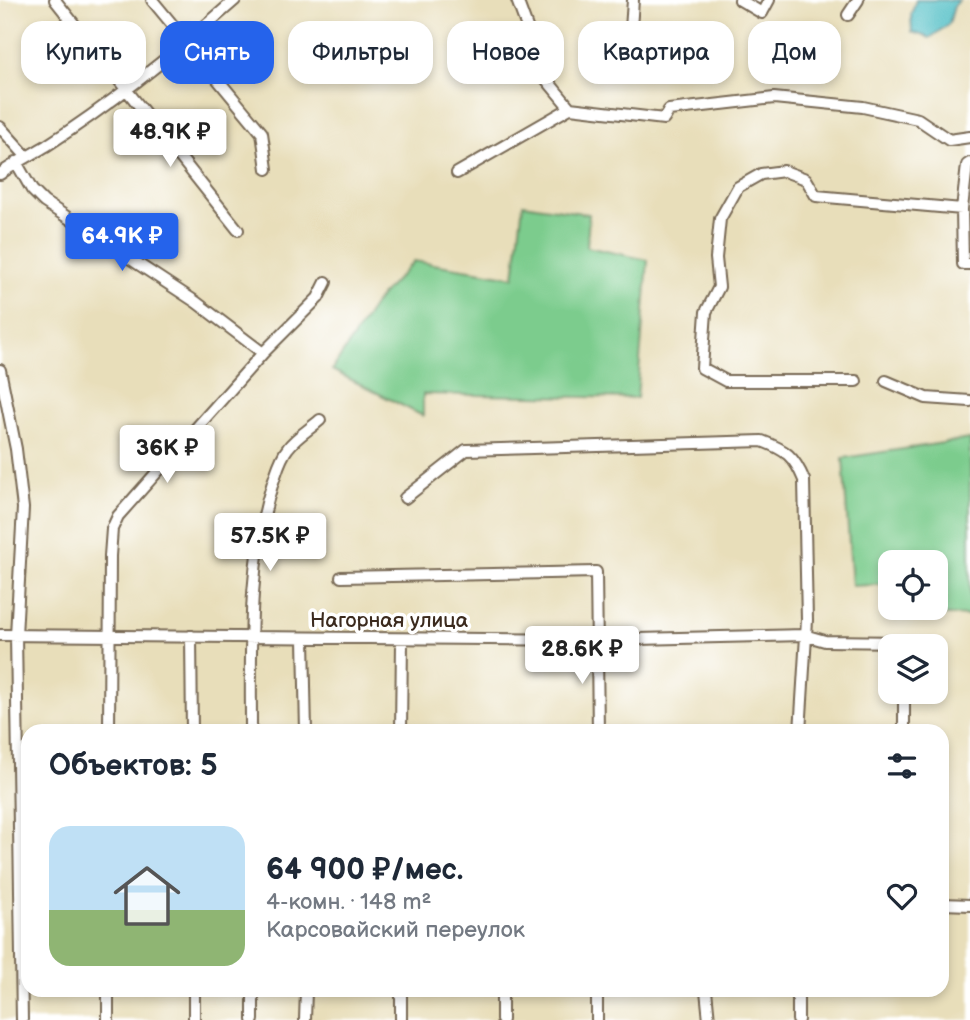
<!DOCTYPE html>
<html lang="ru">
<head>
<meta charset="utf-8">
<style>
	body { margin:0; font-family:"Balsamiq Sans",sans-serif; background:#f6f6f7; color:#1f2937; height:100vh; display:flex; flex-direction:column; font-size:26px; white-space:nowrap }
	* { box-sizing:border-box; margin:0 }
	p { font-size:23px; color:#747a83 }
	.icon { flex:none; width:38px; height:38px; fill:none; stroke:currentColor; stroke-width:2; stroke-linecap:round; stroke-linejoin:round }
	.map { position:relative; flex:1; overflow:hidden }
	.details { position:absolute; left:21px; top:724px; width:928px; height:273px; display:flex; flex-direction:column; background:#fff; border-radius:21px; box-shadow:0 4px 10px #0003 }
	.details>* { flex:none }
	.banner { position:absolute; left:21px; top:21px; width:929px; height:63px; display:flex; gap:14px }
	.fabs { position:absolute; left:878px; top:550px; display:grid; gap:14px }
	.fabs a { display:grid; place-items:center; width:70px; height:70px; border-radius:14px; background:#fff; box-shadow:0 4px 10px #0003; font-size:35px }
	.price { position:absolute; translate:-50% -60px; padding:0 16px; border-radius:7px; background:#fff; color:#222; font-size:23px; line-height:46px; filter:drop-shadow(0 2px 4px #0008) }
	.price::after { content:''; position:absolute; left:50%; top:42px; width:21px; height:16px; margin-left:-10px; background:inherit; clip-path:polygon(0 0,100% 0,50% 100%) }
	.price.current { background:#2563eb; color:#fff }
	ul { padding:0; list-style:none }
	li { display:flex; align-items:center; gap:21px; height:175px; padding:0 28px }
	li+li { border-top:2px solid #e0e1e3 }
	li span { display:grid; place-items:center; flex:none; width:196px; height:140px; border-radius:21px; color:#555 }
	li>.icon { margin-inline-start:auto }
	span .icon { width:84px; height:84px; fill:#fffc; stroke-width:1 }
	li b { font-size:30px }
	h2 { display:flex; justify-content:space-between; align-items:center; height:84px; padding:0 28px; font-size:30px }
	.chip { padding:0 24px; border-radius:21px; background:#fff; box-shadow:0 4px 10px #0003; font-size:24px; line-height:63px }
	.chip.current { background:#2563eb; color:#fff }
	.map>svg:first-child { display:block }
</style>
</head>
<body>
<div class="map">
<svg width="970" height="1020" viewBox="0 0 970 1020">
	<rect width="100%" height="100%" fill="#fff"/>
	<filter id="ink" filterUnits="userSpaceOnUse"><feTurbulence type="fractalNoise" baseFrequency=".0143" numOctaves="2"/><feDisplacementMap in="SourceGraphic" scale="14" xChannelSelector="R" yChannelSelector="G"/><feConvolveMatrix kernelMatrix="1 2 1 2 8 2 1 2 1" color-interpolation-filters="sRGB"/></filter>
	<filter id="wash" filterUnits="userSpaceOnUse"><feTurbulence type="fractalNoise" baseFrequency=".00686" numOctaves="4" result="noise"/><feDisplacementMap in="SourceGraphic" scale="28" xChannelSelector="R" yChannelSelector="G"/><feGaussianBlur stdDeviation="1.57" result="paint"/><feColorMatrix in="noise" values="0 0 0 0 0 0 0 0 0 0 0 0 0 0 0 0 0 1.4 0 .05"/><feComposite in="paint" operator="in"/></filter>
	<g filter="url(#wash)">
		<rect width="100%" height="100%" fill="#e8deba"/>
		<path fill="#7ccc8d" stroke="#5c7b56" stroke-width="2" d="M523,204l66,10 -2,33 61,13 -11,138 -214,-4v22l-91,-46 46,-71 36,-38 100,16z
			M970,439v177l-65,-3 -1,-6h32v-45h-45v22l-39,2 -9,-128z"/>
		<path fill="#4fbec5" stroke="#457472" stroke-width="2" d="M916,0h43l-5,6 -5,18 -19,14 -18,-6 -1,-17z"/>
	</g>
	<g filter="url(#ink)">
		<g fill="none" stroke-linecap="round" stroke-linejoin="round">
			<g stroke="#786955" stroke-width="14">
				<path id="minor" d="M55,0l183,230
					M152,0l110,133 5,36
					M517,0l29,79 24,29 94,11 5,-9 105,-12 89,9 55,12 31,21 21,-3
					M740,0l22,13 7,-13
					M848,15l10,-15
					M631,29l2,-29
					M0,127l26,29
					M16,162l16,28 12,12 152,100 67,51
					M457,173l113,-65
					M0,174c15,-11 31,-19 46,-28 67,-43 129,-93 189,-146
					M962,209l1,55h7
					M0,370l16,79 7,59 -7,127 6,385
					M856,381h-130l-24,-13 4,-56 13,-25 -3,-29 4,-39 18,-32 23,-13 23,-3 22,8 10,17 146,13 5,-44 3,-2
					M886,381l40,17 44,3
					M405,498l61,-48 296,-9c24,9 32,15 42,39l3,140 -7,112
					M341,577l255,-5 2,160
					M0,635l597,5 207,-5 21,6 78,1v4
					M191,636l1,96
					M304,639l2,93
					M109,732l1,-176 2,-27 6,-13 145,-163 55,-55 8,-16
					M251,732c0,-84 -4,-169 22,-250 4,-11 7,-24 15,-34 8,-11 22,-19 32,-28
					M401,732l1,-92
					M904,732v-41
					M942,904l28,1
					M194,990v30
					M253,990v30
					M502,990v30
					M706,990l3,30
					M798,990v30
					M108,1020v-30
					M305,1020l1,-30
					M401,1020v-30
					M597,1020v-30"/>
			</g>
			<use href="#minor" stroke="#fff" stroke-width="10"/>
		</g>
	</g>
	<g text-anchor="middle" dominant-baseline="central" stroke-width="7" stroke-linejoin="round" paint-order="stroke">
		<g font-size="21" fill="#3b2a1e" stroke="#fff">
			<text x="389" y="620">Нагорная улица</text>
		</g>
	</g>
</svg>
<div class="fabs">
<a><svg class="icon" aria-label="locate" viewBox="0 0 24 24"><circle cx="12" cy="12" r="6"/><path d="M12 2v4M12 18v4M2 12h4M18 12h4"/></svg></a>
<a><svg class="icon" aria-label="layers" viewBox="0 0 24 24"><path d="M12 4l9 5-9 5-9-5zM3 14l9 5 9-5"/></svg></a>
</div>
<b class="price" style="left:170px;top:169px">48.9K ₽</b>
<b class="price current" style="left:122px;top:273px">64.9K ₽</b>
<b class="price" style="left:167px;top:485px">36K ₽</b>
<b class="price" style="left:270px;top:573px">57.5K ₽</b>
<b class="price" style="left:582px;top:686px">28.6K ₽</b>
<div class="banner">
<a class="chip">Купить</a>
<a class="chip current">Снять</a>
<a class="chip">Фильтры</a>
<a class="chip">Новое</a>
<a class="chip">Квартира</a>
<a class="chip">Дом</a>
</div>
<section class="details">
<h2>Объектов: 5<svg class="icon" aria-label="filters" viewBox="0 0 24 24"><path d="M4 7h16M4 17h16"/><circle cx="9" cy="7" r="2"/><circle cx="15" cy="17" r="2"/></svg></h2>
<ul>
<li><span style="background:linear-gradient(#bfe0f5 60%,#8fb573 0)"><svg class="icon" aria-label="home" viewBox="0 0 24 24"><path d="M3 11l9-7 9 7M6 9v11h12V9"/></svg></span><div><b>64 900 ₽/мес.</b><p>4-комн. · 148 m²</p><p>Карсовайский переулок</p></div><svg class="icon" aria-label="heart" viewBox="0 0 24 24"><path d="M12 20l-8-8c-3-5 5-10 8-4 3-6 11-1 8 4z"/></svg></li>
</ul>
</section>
</div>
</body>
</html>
